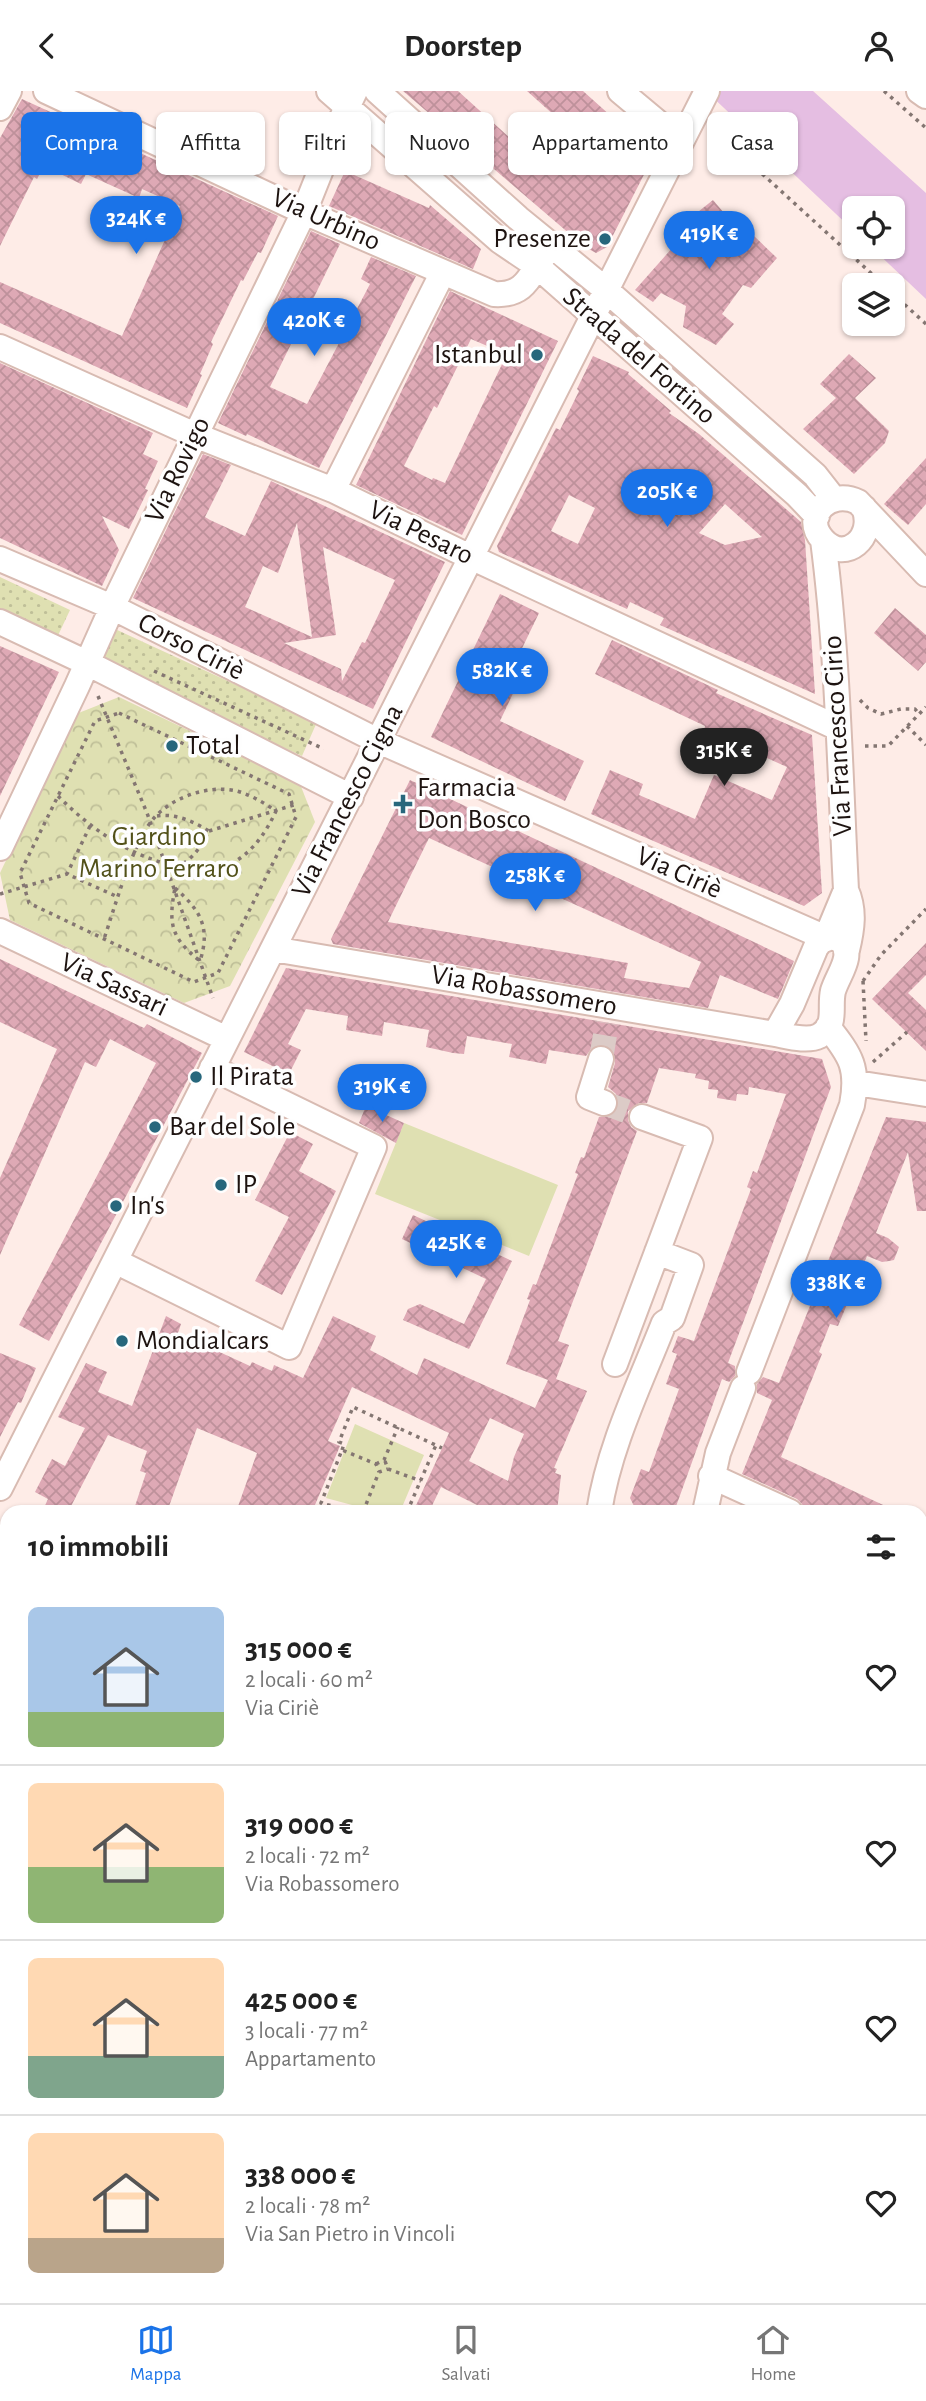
<!DOCTYPE html>
<html lang="it">
<head>
<meta charset="utf-8">
<style>
	body { margin:0; font-family:"Alegreya Sans",sans-serif; background:#f6f6f6; color:#222; height:100vh; display:flex; flex-direction:column; font-size:26px; white-space:nowrap }
	* { box-sizing:border-box; margin:0 }
	p { font-size:23px; color:#767676 }
	.icon { flex:none; width:38px; height:38px; fill:none; stroke:currentColor; stroke-width:2; stroke-linecap:round; stroke-linejoin:round }
	.map { position:relative; flex:1; overflow:hidden }
	.drawer { position:absolute; left:0px; top:1414px; width:928px; height:798px; display:flex; flex-direction:column; background:#fff; border-radius:21px 21px 0 0; box-shadow:0 2px 5px #0004 }
	.drawer>* { flex:none }
	.top-card { position:absolute; left:21px; top:21px; width:886px; height:63px; display:flex; gap:14px }
	.fabs { position:absolute; left:842px; top:105px; display:grid; gap:14px }
	.fabs a { display:grid; place-items:center; width:63px; height:63px; border-radius:10px; background:#fff; box-shadow:0 2px 5px #0004; font-size:35px }
	.price { position:absolute; translate:-50% -60px; padding:0 16px; border-radius:24px; background:#1a73e8; color:#fff; font-size:23px; line-height:46px; filter:drop-shadow(0 2px 4px #0008) }
	.price::after { content:''; position:absolute; left:50%; top:42px; width:21px; height:16px; margin-left:-10px; background:inherit; clip-path:polygon(0 0,100% 0,50% 100%) }
	.price.on { background:#222; color:#fff }
	ul { padding:0; list-style:none }
	li { display:flex; align-items:center; gap:21px; height:175px; padding:0 28px }
	li+li { border-top:2px solid #e0e0e0 }
	li span { display:grid; place-items:center; flex:none; width:196px; height:140px; border-radius:10px; color:#555 }
	li>.icon { margin-inline-start:auto }
	span .icon { width:84px; height:84px; fill:#fffc; stroke-width:1 }
	li b { font-size:30px }
	h2 { display:flex; justify-content:space-between; align-items:center; height:84px; padding:0 28px; font-size:30px }
	.tag { padding:0 24px; border-radius:10px; background:#fff; box-shadow:0 2px 5px #0004; font-size:24px; line-height:63px }
	.tag.on { background:#1a73e8; color:#fff }
	header { display:flex; justify-content:space-between; align-items:center; height:91px; padding:0 28px; background:#fff; font-size:32px; font-weight:700 }
	.menu { display:flex; justify-content:space-around; align-items:center; height:98px; border-top:2px solid #e0e0e0; background:#fff; font-size:19px; color:#767676 }
	.menu a { display:grid; justify-items:center; gap:4px }
	.menu .on { color:#1a73e8 }
	.map>svg:first-child { display:block }
</style>
</head>
<body>
<header><svg class="icon" aria-label="back" viewBox="0 0 24 24"><path d="M15 5l-7 7 7 7"/></svg>Doorstep<svg class="icon" aria-label="person" viewBox="0 0 24 24"><circle cx="12" cy="8" r="4"/><path d="M4 21q1-7 8-7t8 7"/></svg></header>
<div class="map">
<svg width="926" height="2212" viewBox="0 0 926 2212">
	<defs>
		<pattern id="grass-dots" width="8" height="8" patternUnits="userSpaceOnUse" patternTransform="scale(1.75)"><rect width="8" height="8" fill="#dfe0b2"/><path d="M2 2h.1M6 6h.1" fill="none" stroke="#bfbf98" stroke-width="1.8" stroke-linecap="round"/></pattern>
		<pattern id="park-crowns" width="20" height="18" patternUnits="userSpaceOnUse" patternTransform="scale(1.75)"><rect width="20" height="18" fill="#dfe0b2"/><path d="M2 6a3 3 0 1 1 6 0M12 15a3 3 0 1 1 6 0" fill="none" stroke="#bfbf98"/></pattern>
		<pattern id="building-cross-hatch" width="8" height="8" patternUnits="userSpaceOnUse" patternTransform="scale(1.75)"><rect width="8" height="8" fill="#dea9b5"/><path d="M0 0l8 8M0 8l8-8" fill="none" stroke="#be919b"/></pattern>
	</defs>
	<rect width="100%" height="100%" fill="#feece7"/>
	<path fill="#f1dbd4" d="M920,1499l6,2v407l-6,-6z
		M920,1929l6,6v192l-6,6z"/>
	<path fill="url(#grass-dots)" d="M0,486l70,33 -16,34 -54,-25z
		M115,538l202,93 -15,34 -203,-93z"/>
	<path fill="url(#park-crowns)" d="M119,606l181,87 15,38 -85,164 -46,17 -174,-83 -10,-47 76,-159z"/>
	<path fill="#dfe0b2" d="M404,1032l154,62 -29,71 -154,-62z
		M355,1333l69,31 -24,57h-22l-52,-14z"/>
	<path fill="#e5bee2" d="M706,0h107l113,102v106l-55,-52h21v-39h-38v23z"/>
	<path fill="url(#building-cross-hatch)" fill-rule="evenodd" d="M403,0h55l85,77 31,-35 -47,-42h56l38,34 -3,47 24,-26 11,11 -46,90 -11,6 -11,-6z
		M22,8l256,117 -17,37 -3,-1 -15,29 -2,-1 -30,62 2,2 -13,30 2,1 -15,33 -187,-85v-41l122,54 58,-130 -38,-17 -3,9 -53,-24 -5,10 -37,-18 -7,13 -3,-2 -34,69v-108z
		M345,80l84,37 1,-3 51,44 -8,20 -144,-63z
		M713,109l17,20 3,-4 44,42 -26,30 -8,-3 -21,29 12,10 -18,21 -33,-18 3,-21 -25,-13 -8,9 -18,-12 54,-61 -5,-6z
		M311,140l29,13 -70,143 37,17 63,-120 -9,-5 10,-22 45,19 -97,192 -72,-34 -1,2 -28,-13z
		M450,200l108,50 -96,194 -106,-50zM471,248l28,12 -3,5 8,4 -59,123 -12,-5 -1,2 -28,-14 30,-60 3,2z
		M849,263l27,24 -21,20 34,33 -4,12 -31,31 -51,-45 33,-31 -16,-14z
		M593,265l36,16 -1,2 43,37 -2,2 30,21 102,88 4,18 10,154 -155,-69 4,-7 -34,-16 -3,7 -128,-57 -2,-6 59,-118 4,2 19,-39 -2,-2zM569,404l26,13 -17,36 -27,-13zM725,413l37,33 -37,8 -26,-12z
		M0,272l153,70 -10,21 15,7 -13,28 3,1 -19,39 -27,-13 17,34 -17,36 -102,-48z
		M203,363l28,11 -26,52 5,3 35,16 26,-55 174,81 -72,147 -240,-111zM297,432l8,62 7,52 -67,-30 18,-41 15,7zM323,456l72,33 -30,63 -3,-1 -20,39 -1,-12 -57,-26 52,-8z
		M926,367v46l-18,21 -24,-21z
		M500,503l39,19 -24,50 10,5 -25,53 84,40 -19,40 -134,-64z
		M895,517l31,27v27l-8,9 -44,-38z
		M612,549l106,50 -2,3 96,42 10,158 -18,13 -213,-92 19,-44 33,14 -4,11 56,24 19,-44 58,25 15,-33 -83,-37 1,-4 -110,-52z
		M0,555l59,26 -59,124z
		M410,689l384,181 -16,38 -58,-24 -12,33 -375,-64 -2,-5zM429,747l272,124 -12,26 -65,-10 4,-15 -240,-41z
		M926,852v32l-18,18 18,17v41l-54,-52z
		M0,868l144,69 3,-4 55,29 -153,288 -30,-16 137,-262 -46,-24 -14,28 -11,-5 -85,193v-77l57,-129 -57,-27z
		M286,877l536,91 9,28 -103,276 7,3v10l-6,6 -7,-3 -48,133h-37l-7,-14 11,-29 8,3 30,-83 -13,-5 11,-30 -5,-2 6,-16 16,5 57,-152 -4,-2 6,-16 4,2 29,-79 -37,-7 -1,8 -11,-1 -1,7 -19,-3 1,-8 -10,-1 1,-8 -14,-3 1,-4 -37,-6 -12,35h-8l-11,8v9l3,7 6,4 -79,210 11,4 -13,34 31,12 -33,77 3,1 -2,4 6,2 -4,37h-66l-50,-25 -12,25h-16l36,-79 -97,-46 -24,54 12,5 -28,66h-76l21,-59 -60,-25 -30,84h-34l13,-39 -6,-2 7,-20 -39,-16 -40,77h-26l6,-13 -13,-7 17,-33 13,7 20,-38 -27,-11 28,-54 21,9 -9,20 34,14 34,-90 15,8 -3,9 72,33 2,-4 20,9 2,-6 29,13 30,-62 43,20 -6,14 47,25 7,-17 111,50 13,-28 -42,-16 24,-64 -3,-1 6,-15 3,1 42,-111 -3,-1 6,-16 3,1 15,-41 14,-2 5,-7 -2,-14 -8,-7 7,-24 -3,-13 -6,-5h-9l-6,4 -5,7 -37,-6 -3,14 -37,-7 3,-13 -45,-8 -3,18 -11,-1 -27,-6 3,-17 -45,-8 -2,14 -36,-6 2,-14 -42,-7 -18,35 13,6 -12,24 -45,-22zM490,1327l34,16 -10,23 -6,24 -39,-20z
		M366,1015l38,17 -8,20 -37,-20z
		M886,1026l40,5v89h-9l-9,-59 -32,81 12,5 11,9 -5,13 -5,1 -7,1 -15,-6 -29,70 -8,-2 -11,28 3,2 -41,103 117,55h-93l-3,-8 -5,-5 -55,-25 30,-74 -15,-7v-9l6,-7 16,6z
		M290,1041l23,12 -14,27 37,20 -54,104 -27,-14 34,-64 -34,-17z
		M413,1124l99,46 -43,88 -66,-29 5,-11 12,-5 44,20 22,-45 -84,-40z
		M0,1262l36,15 -15,35 -3,-1 -18,35z"/>
	<g fill="none" stroke-linecap="round" stroke-linejoin="round">
		<path stroke="#dccbc7" stroke-width="24" stroke-dasharray="24 12" stroke-linecap="butt" d="M601,968l6,-36
			M604,1012l38,14"/>
		<g stroke="#d8bbb2" stroke-width="28">
			<path id="minor" d="M46,0l258,121 190,82c31,2 35,-17 51,-40
				M329,0l171,150 37,25 260,229 20,21
				M377,0l141,127 87,71 210,186 18,23
				M620,0l61,51
				M919,0l7,5
				M0,17l9,-17
				M0,256l195,88 138,55 129,63 376,175
				M333,399l110,-218
				M864,417c12,29 -19,56 -41,32 -22,-24 7,-52 35,-38l68,72
				M823,449c15,115 17,233 23,350 9,20 6,39 1,60
				M0,468l112,48 262,132 452,199 20,-48
				M0,531l87,41 264,134
				M0,757l77,-162 38,-85 189,-389 36,-90 15,-31
				M0,840l227,108
				M831,846l10,3c14,16 -3,34 -8,51 -4,17 5,34 -14,45 -12,6 -32,0 -44,-2l17,-30 24,-57 5,-6z
				M273,858l502,85
				M601,968l-12,38 15,6
				M856,992l70,11
				M115,1170l174,86 85,-200 -162,-79
				M615,1273l85,-226 -58,-21
				M749,1281l103,-267c7,-37 -1,-49 -24,-78
				M711,1385l79,36
				M0,1397l707,-1397
				M599,1421c10,-66 41,-128 65,-189l8,-5 19,-53 -34,-13
				M705,1421l13,-59 25,-65
				M920,1480l6,3
				M0,1504l7,4
				M0,1875l7,4
				M920,1929l6,6
				M0,1973l7,4
				M0,2047l7,3
				M920,2133l6,-6
				M495,2205l15,7
				M564,2205l15,7
				M651,2205l15,7
				M721,2205l15,7
				M848,2212l6,-7
				M908,2212l6,-7"/>
		</g>
		<g stroke="#d8bbb2" stroke-width="35">
			<path id="major" d="M0,1920l7,3
				M607,2205l16,7"/>
		</g>
		<path stroke="#847672" stroke-width="3.5" stroke-dasharray="3.5 5" stroke-linecap="butt" d="M884,0l42,37
			M712,37l172,157
			M892,202l34,31
			M154,580l170,78
			M98,605l49,117 66,185
			M860,609l8,8 13,6 20,-5h14l4,5
			M119,622l170,81 7,23 -78,156 -24,9 -165,-79 -9,-30 75,-152z
			M907,635l19,19
			M865,655h23l38,-39
			M58,705c36,36 75,62 125,72 13,2 26,4 38,0 27,-9 44,-33 55,-57 -12,-8 -25,-16 -39,-20 -29,-7 -69,7 -87,32 -19,27 -35,83 -46,116
			M157,725c19,-3 37,6 52,15 -8,14 -15,29 -32,35
			M90,735l-23,48 51,23
			M209,740l88,-27
			M175,797c25,22 36,39 25,73 -29,-23 -32,-37 -25,-73z
			M0,803l67,-20
			M863,890l3,60
			M863,890l18,-26 45,-46
			M873,971l34,-30
			M342,1359l2,-6 -5,-2 14,-35 89,41
			M385,1370l3,8 33,12
			M376,1373l8,-4 14,-33
			M355,1421l-34,-9 21,-53 34,14 3,8
			M363,1421l16,-40 9,-3
			M407,1421l29,-67
			M2,2212l5,-9"/>
		<use href="#minor" stroke="#fff" stroke-width="24"/>
		<use href="#major" stroke="#fff" stroke-width="32"/>
		<path stroke="#716461" stroke-width="2" d="M0,1898l7,3
			M0,1940l7,3
			M556,2205l15,7
			M659,2205l14,7"/>
	</g>
	<g fill="#27677c" stroke="#fefefe" stroke-width="2.5">
		<circle cx="605" cy="148" r="7"/>
		<circle cx="537" cy="264" r="7"/>
		<circle cx="172" cy="655" r="7"/>
		<path d="M399.5 702.5h7v7h7v7h-7v7h-7v-7h-7v-7h7z"/>
		<circle cx="196" cy="986" r="7"/>
		<circle cx="155" cy="1036" r="7"/>
		<circle cx="221" cy="1094" r="7"/>
		<circle cx="116" cy="1115" r="7"/>
		<circle cx="122" cy="1250" r="7"/>
	</g>
	<g text-anchor="middle" dominant-baseline="central" stroke-width="7" stroke-linejoin="round" paint-order="stroke">
		<g font-size="28" fill="#1d1310" stroke="#fefefe">
			<text transform="translate(326 129) rotate(24)">Via Urbino</text>
			<text transform="translate(639 265) rotate(41)">Strada del Fortino</text>
			<text transform="translate(178 379) rotate(-64)">Via Rovigo</text>
			<text transform="translate(421 442) rotate(26)">Via Pesaro</text>
			<text transform="translate(191 556) rotate(27)">Corso Ciriè</text>
			<text transform="translate(838 645) rotate(-93)">Via Francesco Cirio</text>
			<text transform="translate(348 710) rotate(-63)">Via Francesco Cigna</text>
			<text transform="translate(679 782) rotate(24)">Via Ciriè</text>
			<text transform="translate(114 894) rotate(25)">Via Sassari</text>
			<text transform="translate(524 900) rotate(10)">Via Robassomero</text>
		</g>
		<g font-size="28" fill="#1d1310" stroke="#fefefe" text-anchor="start">
			<text x="591" y="148" text-anchor="end">Presenze</text>
			<text x="523" y="264" text-anchor="end">Istanbul</text>
			<text x="186" y="655">Total</text>
			<text x="417" y="697">Farmacia<tspan x="417" dy="32">Don Bosco</tspan></text>
			<text x="210" y="986">Il Pirata</text>
			<text x="169" y="1036">Bar del Sole</text>
			<text x="235" y="1094">IP</text>
			<text x="130" y="1115">In's</text>
			<text x="136" y="1250">Mondialcars</text>
		</g>
		<g font-size="28" fill="#525119" stroke="#fefefe">
			<text x="159" y="746">Giardino<tspan x="159" dy="32">Marino Ferraro</tspan></text>
		</g>
	</g>
</svg>
<div class="fabs">
<a><svg class="icon" aria-label="locate" viewBox="0 0 24 24"><circle cx="12" cy="12" r="6"/><path d="M12 2v4M12 18v4M2 12h4M18 12h4"/></svg></a>
<a><svg class="icon" aria-label="layers" viewBox="0 0 24 24"><path d="M12 4l9 5-9 5-9-5zM3 14l9 5 9-5"/></svg></a>
</div>
<b class="price" style="left:136px;top:165px">324K €</b>
<b class="price" style="left:709px;top:180px">419K €</b>
<b class="price" style="left:314px;top:267px">420K €</b>
<b class="price" style="left:667px;top:438px">205K €</b>
<b class="price" style="left:502px;top:617px">582K €</b>
<b class="price on" style="left:724px;top:697px">315K €</b>
<b class="price" style="left:535px;top:822px">258K €</b>
<b class="price" style="left:382px;top:1033px">319K €</b>
<b class="price" style="left:456px;top:1189px">425K €</b>
<b class="price" style="left:836px;top:1229px">338K €</b>
<div class="top-card">
<a class="tag on">Compra</a>
<a class="tag">Affitta</a>
<a class="tag">Filtri</a>
<a class="tag">Nuovo</a>
<a class="tag">Appartamento</a>
<a class="tag">Casa</a>
</div>
<section class="drawer">
<h2>10 immobili<svg class="icon" aria-label="filters" viewBox="0 0 24 24"><path d="M4 7h16M4 17h16"/><circle cx="9" cy="7" r="2"/><circle cx="15" cy="17" r="2"/></svg></h2>
<ul>
<li><span style="background:linear-gradient(#a9c7e8 75%,#8fb573 0)"><svg class="icon" aria-label="home" viewBox="0 0 24 24"><path d="M3 11l9-7 9 7M6 9v11h12V9"/></svg></span><div><b>315 000 €</b><p>2 locali · 60 m²</p><p>Via Ciriè</p></div><svg class="icon" aria-label="heart" viewBox="0 0 24 24"><path d="M12 20l-8-8c-3-5 5-10 8-4 3-6 11-1 8 4z"/></svg></li>
<li><span style="background:linear-gradient(#ffd9b3 60%,#8fb573 0)"><svg class="icon" aria-label="home" viewBox="0 0 24 24"><path d="M3 11l9-7 9 7M6 9v11h12V9"/></svg></span><div><b>319 000 €</b><p>2 locali · 72 m²</p><p>Via Robassomero</p></div><svg class="icon" aria-label="heart" viewBox="0 0 24 24"><path d="M12 20l-8-8c-3-5 5-10 8-4 3-6 11-1 8 4z"/></svg></li>
<li><span style="background:linear-gradient(#ffd9b3 70%,#7fa58c 0)"><svg class="icon" aria-label="home" viewBox="0 0 24 24"><path d="M3 11l9-7 9 7M6 9v11h12V9"/></svg></span><div><b>425 000 €</b><p>3 locali · 77 m²</p><p>Appartamento</p></div><svg class="icon" aria-label="heart" viewBox="0 0 24 24"><path d="M12 20l-8-8c-3-5 5-10 8-4 3-6 11-1 8 4z"/></svg></li>
<li><span style="background:linear-gradient(#ffd9b3 75%,#b9a48a 0)"><svg class="icon" aria-label="home" viewBox="0 0 24 24"><path d="M3 11l9-7 9 7M6 9v11h12V9"/></svg></span><div><b>338 000 €</b><p>2 locali · 78 m²</p><p>Via San Pietro in Vincoli</p></div><svg class="icon" aria-label="heart" viewBox="0 0 24 24"><path d="M12 20l-8-8c-3-5 5-10 8-4 3-6 11-1 8 4z"/></svg></li>
</ul>
</section>
</div>
<nav class="menu">
<a class="on"><svg class="icon" aria-label="map" viewBox="0 0 24 24"><path d="M3 6l6-2 6 2 6-2v14l-6 2-6-2-6 2zM9 4v14M15 6v14"/></svg>Mappa</a>
<a><svg class="icon" aria-label="saved" viewBox="0 0 24 24"><path d="M7 4h10v16l-5-4-5 4z"/></svg>Salvati</a>
<a><svg class="icon" aria-label="home" viewBox="0 0 24 24"><path d="M3 11l9-7 9 7M6 9v11h12V9"/></svg>Home</a>
</nav>
</body>
</html>
